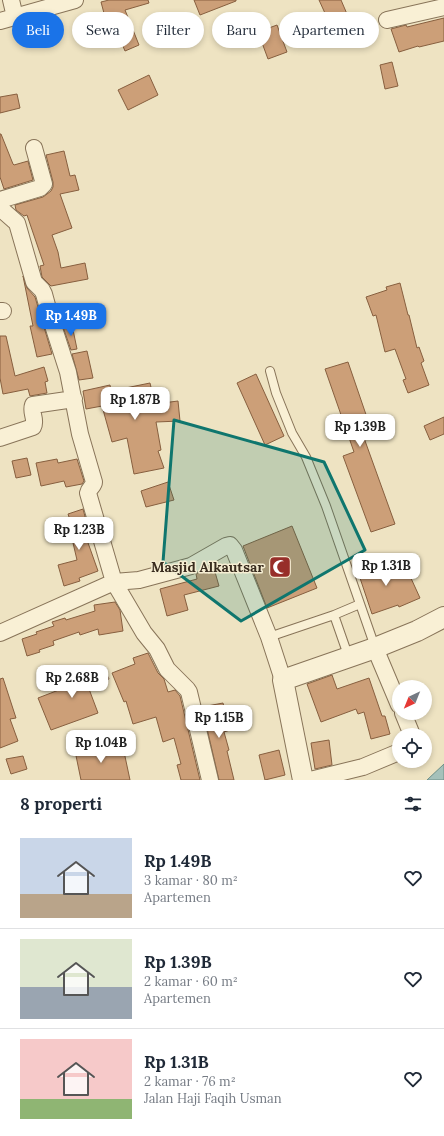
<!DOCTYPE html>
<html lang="id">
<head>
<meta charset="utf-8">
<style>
	body { margin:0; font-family:Lora,serif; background:#f6f6f7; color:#1f2937; height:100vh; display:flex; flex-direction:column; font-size:15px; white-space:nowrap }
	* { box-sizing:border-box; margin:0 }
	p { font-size:13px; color:#747a83 }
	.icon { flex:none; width:22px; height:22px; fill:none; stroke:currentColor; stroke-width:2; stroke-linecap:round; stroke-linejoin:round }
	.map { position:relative; height:780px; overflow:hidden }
	.details { display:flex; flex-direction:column; background:#fff; flex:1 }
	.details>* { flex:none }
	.hud { position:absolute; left:12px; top:12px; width:420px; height:36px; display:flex; gap:8px }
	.needle { width:26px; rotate:223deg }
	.buttons { position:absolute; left:392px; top:680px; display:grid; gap:8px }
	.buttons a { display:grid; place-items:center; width:40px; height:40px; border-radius:50%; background:#fff; box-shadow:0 2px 6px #0003; font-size:20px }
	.price { position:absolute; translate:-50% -34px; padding:0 9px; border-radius:8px; background:#fff; color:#222; font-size:13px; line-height:26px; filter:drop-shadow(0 1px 2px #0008) }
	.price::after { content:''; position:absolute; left:50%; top:24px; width:12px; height:9px; margin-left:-6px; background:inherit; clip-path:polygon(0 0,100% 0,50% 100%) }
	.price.selected { background:#1a73e8; color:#fff }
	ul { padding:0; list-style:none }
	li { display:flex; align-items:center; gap:12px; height:100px; padding:0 20px }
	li+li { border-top:1px solid #e0e1e3 }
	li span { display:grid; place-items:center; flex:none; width:112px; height:80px; border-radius:0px; color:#555 }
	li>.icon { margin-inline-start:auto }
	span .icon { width:48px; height:48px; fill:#fffc; stroke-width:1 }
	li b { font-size:17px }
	h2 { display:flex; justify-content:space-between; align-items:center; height:48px; padding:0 20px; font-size:17px }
	.tag { padding:0 14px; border-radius:18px; background:#fff; box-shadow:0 2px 6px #0003; font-size:14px; line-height:36px }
	.tag.selected { background:#1a73e8; color:#fff }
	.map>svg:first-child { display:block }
</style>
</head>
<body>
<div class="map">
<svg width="444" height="780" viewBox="0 0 444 780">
	<rect width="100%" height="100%" fill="#eee3c2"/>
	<path fill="#a5c1ba" stroke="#6c8f88" d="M444,764v16h-17z"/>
	<path fill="#cc9f78" stroke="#875f3f" d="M109,0h39l1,3 -24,7 14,35 -14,6 -15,-36 -5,2 -4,-15z
		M194,0h42v1l-36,14z
		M319,0h22l6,14 -18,8z
		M444,18v23l-25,6 -1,-1 -19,6 -8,-23 15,-4 1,2z
		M277,25l10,27 -19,7 -10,-27z
		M392,62l6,24 -13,3 -5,-24z
		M149,75l9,20 -30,15 -10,-20z
		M17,94l3,14 -20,5v-16z
		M0,134h1l12,30 1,1 14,-4 5,19 -29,9 -4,-12z
		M64,151l6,25 5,-1 4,15 -19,4 12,34 -20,7 6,17 3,16 24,-5 3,16 -37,7 -9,-9 -2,-11 4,-1 -17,-50 -3,1 -8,-6 -1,-5 28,-8 8,-6 2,-4v-5l-7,-27z
		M23,276l4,12 8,9 17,57 -15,3 -7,-31h3z
		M400,283l8,32h1l8,33 2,-1 5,14 -3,2 8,22 -21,8 -5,-13 3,-1 -11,-30 -10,3 -9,-37 -3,1 -7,-19 21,-7 -1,-3z
		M72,325l5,24 -6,1 -8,-23z
		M0,336h6l9,40 29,-9 4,14 -3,1 2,11 -17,3 -2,-7 -25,5 -3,-16z
		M87,351l6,27 -14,2 -7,-26z
		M348,362l25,73 -9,3 31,86 -24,8 -28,-76 11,-4 -29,-83z
		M256,374l28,62 -19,9 -28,-62z
		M150,383l5,21 23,-3 2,20 -24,1 5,28 -3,1 6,17 -30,6 -7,-36 -15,4 -10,-36 -16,3 -3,-18 27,-6 1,6z
		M444,417v17l-14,6 -6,-14z
		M27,458l4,17 -15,3 -4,-17z
		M57,459l1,4 19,-4 7,22 -2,3 -16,3 -2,-6 -23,5 -5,-23z
		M168,482l6,18 -28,7 -5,-16z
		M83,509l8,30 -4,1 11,31 -19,7 1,3 -16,5 -6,-21 19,-5 -7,-30 3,-1 -5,-15z
		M292,526l25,62 -50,20 -24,-62z
		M376,559l6,17 23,-11 15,33 -21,9 -1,-2 -26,9 -16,-48z
		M213,565l6,21 -35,9 4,15 -21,6 -7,-27 37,-10 -1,-5z
		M115,602l5,8 3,21 -24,4 -1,-6 -18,6 -1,-3 -26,9 1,4 -15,5 1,2 -13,4 -5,-17 15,-5 -1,-2 18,-6 -2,-4 13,-4 1,2 29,-9 -1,-6z
		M148,653l10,20 6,6 4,13 7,-2 5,6 20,84h-19l-4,-15 4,-1 -7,-26 -11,4 -7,-25 -23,7 -7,-23 -2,1 -12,-29 23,-9 -2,-6z
		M103,667l6,12 -20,10 9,24 -47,17 -13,-32 26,-10 -3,-9 21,-8 2,6z
		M332,675l5,14 32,-11 13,38h3l5,18 -19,5 -7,-27 -6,2 -2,-5 -35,13 -14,-38z
		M3,678l13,40 -6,1 8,22 -18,7v-69z
		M223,703l7,27 -6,2 5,18 -2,1 7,29h-15l-17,-73z
		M329,740l3,25 -17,4 -4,-26z
		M93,742l2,11 28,-6 7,33h-49l-7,-34z
		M279,750l6,25 -20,5 -6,-25z
		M23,756l4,13 -16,5 -5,-15z"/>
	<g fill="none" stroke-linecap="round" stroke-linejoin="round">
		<g stroke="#887459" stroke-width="10">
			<path id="service" d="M270,371l6,22 16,40 14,24 20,49 49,141
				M269,637l65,-22
				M349,658l-15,-43 26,-11"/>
		</g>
		<g stroke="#887459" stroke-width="18">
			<path id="minor" d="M11,0l4,17
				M387,20l57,-13
				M0,21l75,-21
				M0,200l40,-12 4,-4 -10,-36
				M0,208l17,15 17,59 8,8 2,4 6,22 18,56 12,62 14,48c0,4 -5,6 -6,11l26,89 -114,51
				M0,311h3
				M0,438l33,-11c4,-7 -3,-14 0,-22l41,-6
				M375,648l24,57
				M403,713l9,22
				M210,780l-21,-88 -2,-3 -20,-20 -10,-20 -13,-16 -30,-51 25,-2 52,-14 35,-20 4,-1 4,5 35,87 14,43
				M310,780l53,-13 36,-15"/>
		</g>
		<g stroke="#887459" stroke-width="22">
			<path id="tertiary" d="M303,780l-20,-100 92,-32 42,-17 27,-14"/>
		</g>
		<use href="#service" stroke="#f9f0d5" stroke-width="8"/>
		<use href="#minor" stroke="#f9f0d5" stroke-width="16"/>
		<use href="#tertiary" stroke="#f9f0d5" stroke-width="20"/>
	</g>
	<path fill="#0f766e" fill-opacity="0.2" stroke="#0f766e" stroke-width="3" stroke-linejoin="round" d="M174,420l150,42 41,88 -124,71 -78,-59z"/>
	<defs>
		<g id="mosque-square" transform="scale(1.15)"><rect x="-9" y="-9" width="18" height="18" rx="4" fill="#972e29" stroke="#f5edd2"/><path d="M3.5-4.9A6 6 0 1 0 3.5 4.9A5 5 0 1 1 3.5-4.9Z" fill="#fff"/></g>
	</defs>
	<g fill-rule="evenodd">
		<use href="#mosque-square" x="280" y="567"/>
	</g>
	<g text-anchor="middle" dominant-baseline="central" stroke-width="3" stroke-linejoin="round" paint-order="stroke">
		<g font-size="14" font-weight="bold" fill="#382b1e" stroke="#f5edd2" text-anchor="end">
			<text x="264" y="567">Masjid Alkautsar</text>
		</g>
	</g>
</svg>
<div class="buttons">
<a><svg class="needle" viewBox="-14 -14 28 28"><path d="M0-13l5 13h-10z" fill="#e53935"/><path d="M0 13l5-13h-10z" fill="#747a83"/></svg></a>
<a><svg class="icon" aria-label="locate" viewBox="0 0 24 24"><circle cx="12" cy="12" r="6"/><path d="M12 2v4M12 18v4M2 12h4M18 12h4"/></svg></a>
</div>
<b class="price selected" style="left:71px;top:337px">Rp 1.49B</b>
<b class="price" style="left:135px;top:421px">Rp 1.87B</b>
<b class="price" style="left:360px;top:448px">Rp 1.39B</b>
<b class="price" style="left:79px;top:551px">Rp 1.23B</b>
<b class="price" style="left:386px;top:587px">Rp 1.31B</b>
<b class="price" style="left:72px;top:699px">Rp 2.68B</b>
<b class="price" style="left:219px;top:739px">Rp 1.15B</b>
<b class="price" style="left:101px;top:764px">Rp 1.04B</b>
<div class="hud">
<a class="tag selected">Beli</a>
<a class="tag">Sewa</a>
<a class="tag">Filter</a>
<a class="tag">Baru</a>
<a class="tag">Apartemen</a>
</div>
</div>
<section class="details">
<h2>8 properti<svg class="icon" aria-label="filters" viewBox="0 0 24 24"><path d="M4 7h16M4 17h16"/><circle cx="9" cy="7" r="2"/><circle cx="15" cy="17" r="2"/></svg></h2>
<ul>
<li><span style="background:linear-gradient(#c9d6e8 70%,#b9a48a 0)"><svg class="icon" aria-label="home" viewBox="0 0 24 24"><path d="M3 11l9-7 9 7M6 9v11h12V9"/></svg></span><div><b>Rp 1.49B</b><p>3 kamar · 80 m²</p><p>Apartemen</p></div><svg class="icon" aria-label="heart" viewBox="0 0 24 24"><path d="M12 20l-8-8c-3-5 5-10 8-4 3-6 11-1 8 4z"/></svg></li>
<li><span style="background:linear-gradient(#dfe7d0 60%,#9aa5b1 0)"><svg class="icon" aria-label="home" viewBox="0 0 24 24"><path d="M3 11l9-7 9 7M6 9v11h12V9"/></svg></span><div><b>Rp 1.39B</b><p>2 kamar · 60 m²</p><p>Apartemen</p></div><svg class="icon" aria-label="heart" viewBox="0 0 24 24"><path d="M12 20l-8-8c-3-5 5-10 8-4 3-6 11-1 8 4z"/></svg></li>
<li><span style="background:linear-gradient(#f6c9c9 75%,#8fb573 0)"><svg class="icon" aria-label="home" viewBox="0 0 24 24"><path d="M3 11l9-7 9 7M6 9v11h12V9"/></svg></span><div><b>Rp 1.31B</b><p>2 kamar · 76 m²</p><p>Jalan Haji Faqih Usman</p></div><svg class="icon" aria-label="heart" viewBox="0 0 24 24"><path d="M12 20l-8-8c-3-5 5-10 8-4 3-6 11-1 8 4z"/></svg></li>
</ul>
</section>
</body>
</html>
